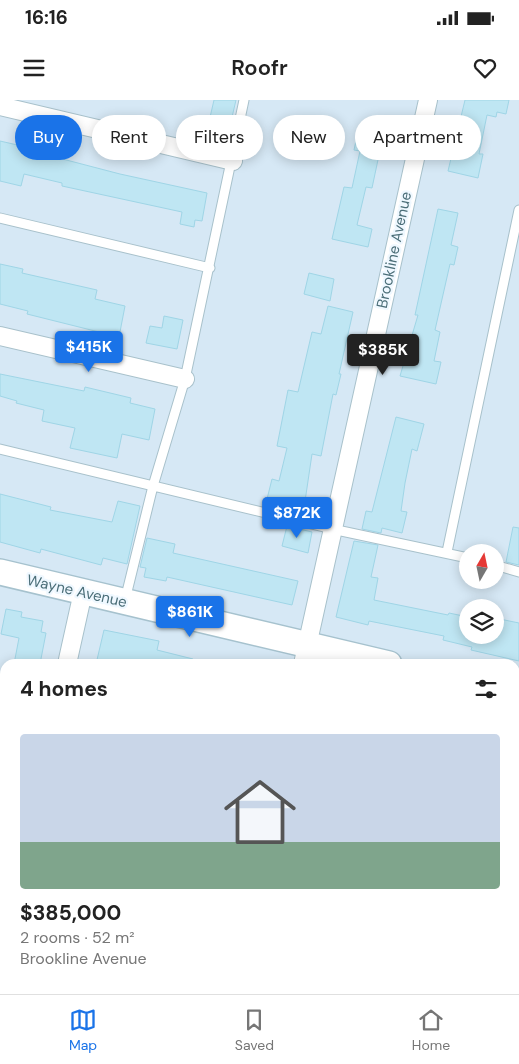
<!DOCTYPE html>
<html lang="en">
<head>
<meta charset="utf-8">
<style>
	body { margin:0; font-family:"DM Sans",sans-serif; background:#f6f6f6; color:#222; height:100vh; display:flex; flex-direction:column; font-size:19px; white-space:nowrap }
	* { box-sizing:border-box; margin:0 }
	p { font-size:16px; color:#767676 }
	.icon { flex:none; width:28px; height:28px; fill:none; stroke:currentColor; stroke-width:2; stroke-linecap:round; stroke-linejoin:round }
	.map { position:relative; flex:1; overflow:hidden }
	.drawer { position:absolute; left:0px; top:559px; width:520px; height:336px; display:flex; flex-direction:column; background:#fff; border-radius:15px 15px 0 0; box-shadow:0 2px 12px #0003 }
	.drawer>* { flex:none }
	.banner { position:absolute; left:15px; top:15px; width:490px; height:45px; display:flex; gap:10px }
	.needle { width:32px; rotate:9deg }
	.controls { position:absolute; left:459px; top:444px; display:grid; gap:10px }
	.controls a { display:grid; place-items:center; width:45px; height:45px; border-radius:50%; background:#fff; box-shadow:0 2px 12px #0003; font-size:25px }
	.price { position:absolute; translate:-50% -42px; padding:0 11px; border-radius:5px; background:#1a73e8; color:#fff; font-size:16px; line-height:32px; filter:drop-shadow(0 1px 2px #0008) }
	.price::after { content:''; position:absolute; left:50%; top:30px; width:15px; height:11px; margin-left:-8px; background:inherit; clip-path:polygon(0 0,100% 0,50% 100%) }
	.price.current { background:#222; color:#fff }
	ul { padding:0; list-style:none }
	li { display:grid; align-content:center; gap:10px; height:265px; padding:0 20px }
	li+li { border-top:1px solid #e0e0e0 }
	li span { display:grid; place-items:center; height:155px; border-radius:5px; color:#555 }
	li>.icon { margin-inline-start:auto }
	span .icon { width:90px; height:90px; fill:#fffc; stroke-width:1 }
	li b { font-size:21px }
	h2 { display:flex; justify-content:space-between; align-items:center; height:60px; padding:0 20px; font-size:21px }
	.pill { padding:0 18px; border-radius:22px; background:#fff; box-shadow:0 2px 12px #0003; font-size:18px; line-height:45px }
	.pill.current { background:#1a73e8; color:#fff }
	.status { display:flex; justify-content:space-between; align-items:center; height:35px; padding:0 25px; background:#fff; direction:ltr }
	.status svg { height:14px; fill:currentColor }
	header { display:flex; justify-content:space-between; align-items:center; height:65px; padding:0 20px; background:#fff; font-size:22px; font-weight:600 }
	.dock { display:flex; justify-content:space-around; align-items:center; height:70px; border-top:1px solid #e0e0e0; background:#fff; font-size:14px; color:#767676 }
	.dock a { display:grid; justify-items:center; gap:2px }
	.dock .current { color:#1a73e8 }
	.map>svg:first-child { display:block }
</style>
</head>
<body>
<div class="status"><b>16:16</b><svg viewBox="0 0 49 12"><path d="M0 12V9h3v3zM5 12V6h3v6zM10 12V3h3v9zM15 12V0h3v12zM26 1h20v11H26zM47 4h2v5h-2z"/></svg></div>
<header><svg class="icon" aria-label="menu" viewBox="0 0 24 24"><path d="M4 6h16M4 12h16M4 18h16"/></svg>Roofr<svg class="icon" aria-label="heart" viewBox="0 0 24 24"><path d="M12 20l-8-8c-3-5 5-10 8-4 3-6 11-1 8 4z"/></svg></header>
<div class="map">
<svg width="519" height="894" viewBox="0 0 519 894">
	<rect width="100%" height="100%" fill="#e8f3fd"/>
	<path fill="#d6e8f5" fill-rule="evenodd" d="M0,0h519v603l-4,-1v-38h-154l-361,-89zM468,452h27v28h-27zM468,508h27v27h-27z
		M0,486l336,78h-331v323l-5,-6z
		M515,605l4,1v288h-507l-4,-4h507z"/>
	<path fill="#bfe6f3" stroke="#9fd5e6" d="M214,0h22l-7,30 -21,-4z
		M465,0h44l-3,14 -9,-2 -1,5 -9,-2 -8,39h4l-5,24 -30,-7z
		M359,27l31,6 -5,24 -6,-2 -7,33 -6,-1 -9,38 15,4 -4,18 -36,-8 12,-52 8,1 8,-37 -6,-1z
		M0,41l52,12 -1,3 69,18 87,19 -5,28 -7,-1 -1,7 -14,-3 2,-12 -120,-26v-3l-38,-9 -3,12 -21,-5z
		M438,109l20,4 -7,32 7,2 -4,18 -4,-1 -15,66 5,2 -6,29 7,1 -5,22 -36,-8 18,-61h-3z
		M0,164l23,5 -1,4 75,17 -2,9 30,7 -6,31 -92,-23 1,-3 -28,-7z
		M309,173l25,6 -4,22 -26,-7z
		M328,206l25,6 -14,62h2l-5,21 -3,-1 -12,62 -9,-2 -8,54 -37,-9 5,-20 7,2 8,-33 -10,-2 11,-56 10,2 14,-60 9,2z
		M164,216l19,4 -6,29 -31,-6 4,-17 12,2z
		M0,274l84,17 1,-4 46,11 -1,5 25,6 -6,31 -27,-6 -5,24 -47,-10 5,-20 -33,-7 2,-11 -28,-7 1,-2 -17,-5z
		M396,317l28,7 -7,27 -5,-2 -7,34 -4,28 6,1 -5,21 -20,-5 -1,5 -19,-4 4,-18 6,1z
		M0,394l51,13 -1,3 62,12 6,-21 22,5 -13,58 -24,-6 -2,7 -60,-16 -1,4 -40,-11z
		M287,426l25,6 -4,21 -26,-7z
		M513,427l6,1v37l-13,-3z
		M147,438l28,6 -2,9 125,28 -6,24 -125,-28 -1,4 -22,-4 2,-9 -6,-1z
		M354,441l24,4 -7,32 7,1 -4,22 74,15 1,-2 19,4v18h27v-17l24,5v38l-48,-11 1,-3 -29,-7 1,-4 -75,-15 -1,4 -32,-8z
		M6,509l16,3 -1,5 22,4 -2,11 5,1 -6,31h-26l5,-26 -18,-4z
		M104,530l55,11 -2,9 36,9v5h-97z"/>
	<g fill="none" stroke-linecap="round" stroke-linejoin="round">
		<g stroke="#a8c1cb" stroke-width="11">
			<path id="lane" d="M0,118l210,50
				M0,349l332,80 136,29
				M447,452l72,-342
				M495,465l24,7
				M125,500l28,-114 32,-107 59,-279
				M515,712l4,1
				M162,890l4,4
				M350,894v-4"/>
		</g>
		<g stroke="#a8c1cb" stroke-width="20">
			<path id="street" d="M0,6l233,55
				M0,236l185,43
				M67,564l16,-72
				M303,564l125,-564
				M515,680l4,-18
				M0,766l5,-5
				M231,894l1,-4
				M468,894l1,-4"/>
		</g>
		<g stroke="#a6c2ce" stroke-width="28">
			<path id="secondary" d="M0,472l389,92
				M515,593l4,1"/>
		</g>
		<use href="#lane" stroke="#fff" stroke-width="9"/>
		<use href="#street" stroke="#fff" stroke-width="18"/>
		<use href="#secondary" stroke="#fff" stroke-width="25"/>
	</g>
	<g text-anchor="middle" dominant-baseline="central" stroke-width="4.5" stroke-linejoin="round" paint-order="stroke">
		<g font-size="15" fill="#4b6e78" stroke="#eff8ff">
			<text transform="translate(394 150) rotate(-78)">Brookline Avenue</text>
			<text transform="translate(77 491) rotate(13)">Wayne Avenue</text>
		</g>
	</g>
</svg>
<div class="controls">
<a><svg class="needle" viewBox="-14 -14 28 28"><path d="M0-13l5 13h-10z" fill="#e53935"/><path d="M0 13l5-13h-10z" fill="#767676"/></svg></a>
<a><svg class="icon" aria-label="layers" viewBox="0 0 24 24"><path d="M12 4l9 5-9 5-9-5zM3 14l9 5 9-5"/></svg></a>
</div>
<b class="price" style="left:89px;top:273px">$415K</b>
<b class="price current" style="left:383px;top:276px">$385K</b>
<b class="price" style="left:297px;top:439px">$872K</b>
<b class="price" style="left:190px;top:538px">$861K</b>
<div class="banner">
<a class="pill current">Buy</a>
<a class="pill">Rent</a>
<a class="pill">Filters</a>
<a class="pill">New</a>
<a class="pill">Apartment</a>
</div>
<section class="drawer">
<h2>4 homes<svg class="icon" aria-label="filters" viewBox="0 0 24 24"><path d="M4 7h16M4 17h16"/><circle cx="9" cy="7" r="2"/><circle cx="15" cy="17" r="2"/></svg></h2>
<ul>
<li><span style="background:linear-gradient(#c9d6e8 70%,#7fa58c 0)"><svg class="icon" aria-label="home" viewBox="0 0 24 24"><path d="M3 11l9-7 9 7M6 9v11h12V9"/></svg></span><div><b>$385,000</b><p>2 rooms · 52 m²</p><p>Brookline Avenue</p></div></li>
</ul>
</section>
</div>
<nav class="dock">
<a class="current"><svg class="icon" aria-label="map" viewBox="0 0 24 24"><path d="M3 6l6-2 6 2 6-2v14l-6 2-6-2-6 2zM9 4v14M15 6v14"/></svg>Map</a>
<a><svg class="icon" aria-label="saved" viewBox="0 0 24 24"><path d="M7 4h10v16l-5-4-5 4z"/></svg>Saved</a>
<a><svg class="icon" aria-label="home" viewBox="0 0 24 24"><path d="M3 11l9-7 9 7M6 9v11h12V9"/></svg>Home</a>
</nav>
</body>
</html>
